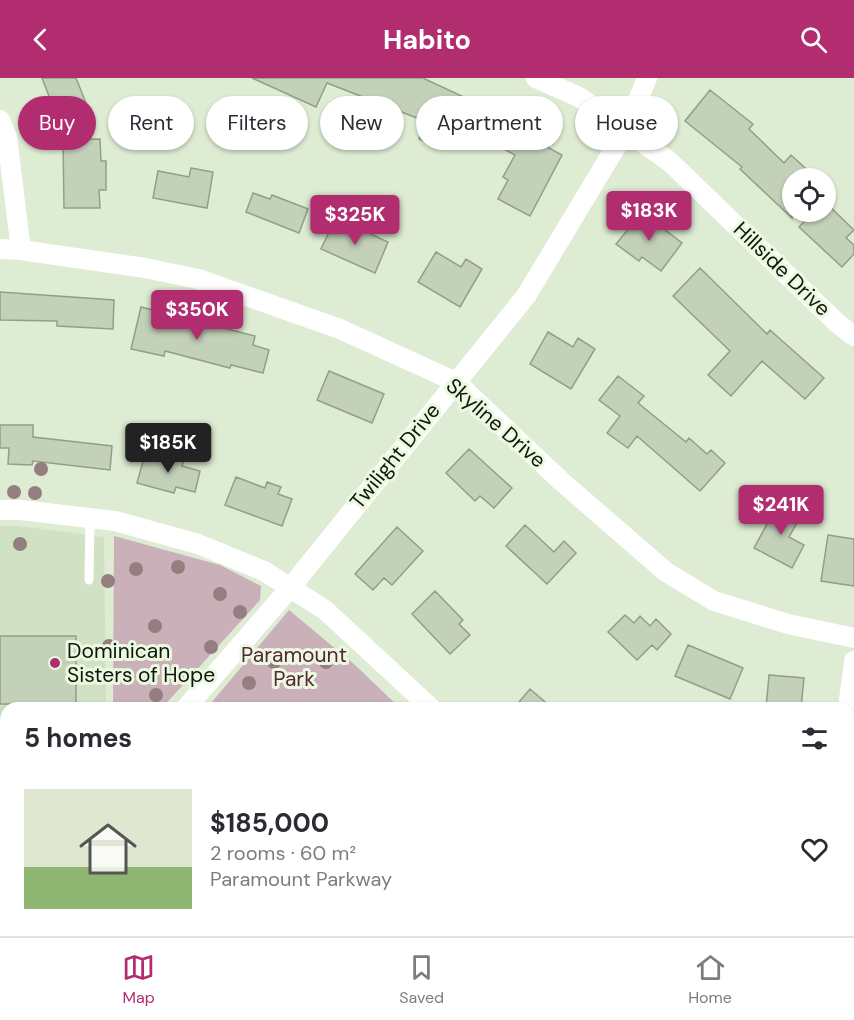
<!DOCTYPE html>
<html lang="en">
<head>
<meta charset="utf-8">
<style>
	body { margin:0; font-family:"DM Sans",sans-serif; background:#f7f7f7; color:#2b2b33; height:100vh; display:flex; flex-direction:column; font-size:22px; white-space:nowrap }
	* { box-sizing:border-box; margin:0 }
	p { font-size:20px; color:#7c7c81 }
	.icon { flex:none; width:33px; height:33px; fill:none; stroke:currentColor; stroke-width:2; stroke-linecap:round; stroke-linejoin:round }
	.map { position:relative; flex:1; overflow:hidden }
	.details { position:absolute; left:0px; top:624px; width:855px; height:234px; display:flex; flex-direction:column; background:#fff; border-radius:18px 18px 0 0; box-shadow:0 2px 4px #0004 }
	.details>* { flex:none }
	.hud { position:absolute; left:18px; top:18px; width:819px; height:54px; display:flex; gap:12px }
	.controls { position:absolute; left:782px; top:90px; display:grid; gap:12px }
	.controls a { display:grid; place-items:center; width:54px; height:54px; border-radius:50%; background:#fff; box-shadow:0 2px 4px #0004; font-size:30px }
	.price { position:absolute; translate:-50% -51px; padding:0 14px; border-radius:6px; background:#b22c70; color:#fff; font-size:20px; line-height:39px; filter:drop-shadow(0 2px 3px #0008) }
	.price::after { content:''; position:absolute; left:50%; top:36px; width:18px; height:14px; margin-left:-9px; background:inherit; clip-path:polygon(0 0,100% 0,50% 100%) }
	.price.active { background:#222; color:#fff }
	ul { padding:0; list-style:none }
	li { display:flex; align-items:center; gap:18px; height:150px; padding:0 24px }
	li+li { border-top:2px solid #e1e1e2 }
	li span { display:grid; place-items:center; flex:none; width:168px; height:120px; border-radius:0px; color:#555 }
	li>.icon { margin-inline-start:auto }
	span .icon { width:72px; height:72px; fill:#fffc; stroke-width:1 }
	li b { font-size:26px }
	h2 { display:flex; justify-content:space-between; align-items:center; height:72px; padding:0 24px; font-size:26px }
	.tag { padding:0 21px; border-radius:27px; background:#fff; box-shadow:0 2px 4px #0004; font-size:21px; line-height:54px }
	.tag.active { background:#b22c70; color:#fff }
	header { display:flex; justify-content:space-between; align-items:center; height:78px; padding:0 24px; background:#b22c70; color:#fff; font-size:27px; font-weight:700 }
	.menu { display:flex; justify-content:space-around; align-items:center; height:84px; border-top:2px solid #e1e1e2; background:#fff; font-size:16px; color:#7c7c81 }
	.menu a { display:grid; justify-items:center; gap:3px }
	.menu .active { color:#b22c70 }
	.map>svg:first-child { display:block }
</style>
</head>
<body>
<header><svg class="icon" aria-label="back" viewBox="0 0 24 24"><path d="M15 5l-7 7 7 7"/></svg>Habito<svg class="icon" aria-label="search" viewBox="0 0 24 24"><circle cx="10" cy="10" r="6"/><path d="M15 15l6 6"/></svg></header>
<div class="map">
<svg width="854" height="858" viewBox="0 0 854 858">
	<rect width="100%" height="100%" fill="#deecd3"/>
	<path fill="#d0e2c3" d="M0,448h18l86,11 2,171h-100v222h56v6h-62z"/>
	<path fill="#c9b0b9" d="M114,458l106,29 41,21 -1,14 -98,108h-49z
		M289,532l66,55 45,43h-193z
		M97,852h720v6h-720z"/>
	<path fill="#c3d1b9" stroke="#929f88" stroke-width="1.5" d="M42,0h34l10,25 -30,11z
		M252,0h171l58,27 -5,11 32,15 7,-15 25,13 -6,11 28,15 -32,61 -32,-17 10,-19 -5,-3 12,-22 -33,-18 -3,7 -31,-15 -9,19 -20,-9 8,-17 -100,-39 -11,24z
		M710,12l43,34 -4,5 35,34 7,-8 25,23h-24v40l-52,-49 2,-2 -57,-46z
		M100,61l1,22h5v29h-7l1,18h-36l-1,-68z
		M191,90l22,4 -6,36 -54,-10 5,-27 31,6z
		M253,115l17,6 2,-4 36,14 -9,24 -53,-21z
		M825,124l29,28 -8,8 8,7v9l-12,13 -43,-40 14,-15h12z
		M642,134l40,31 -21,28 -19,-14 -3,4 -23,-17z
		M334,144l18,8 2,-4 34,16 -13,31 -54,-24z
		M436,174l25,15 5,-8 16,10 -22,38 -42,-25z
		M700,190l67,66 3,-4 54,48 -19,21 -43,-38 -31,35 -23,-21 22,-24 -57,-55z
		M0,214l114,8 -1,29 -56,-3v-5l-57,-1z
		M141,229l114,29 -2,9 16,5 -6,23 -32,-8 -1,3 -65,-17 -1,5 -33,-7z
		M548,254l25,15 5,-9 17,11 -24,40 -41,-25z
		M329,293l55,23 -12,29 -55,-23z
		M618,298l26,20 -6,7 48,39 3,-4 18,16 4,-4 14,13 -25,28 -63,-55 -9,12 -21,-15 13,-17 -21,-16z
		M0,347h33v12l79,9 -2,24 -77,-9 -1,4 -24,-1 1,-16h-9z
		M469,371l43,39 -18,20 -14,-12 -5,5 -29,-28z
		M145,376l22,7 2,-5 15,4 -2,6 18,5 -5,21 -19,-5 -2,6 -37,-10z
		M236,399l29,11 2,-6 14,5 -3,7 14,5 -10,27 -57,-21z
		M779,424l23,12 -13,23 15,8 -12,23 -38,-20z
		M525,447l29,27 10,-11 12,12 -29,31 -41,-38z
		M397,449l26,24 -31,34 -8,-7 -11,12 -18,-16z
		M828,457l26,4v47l-33,-5z
		M435,513l28,29 -4,4 11,11 -20,19 -38,-40z
		M625,537l9,8 6,-7 10,10 6,-7 15,15 -14,16 -5,-5 -15,15 -29,-28z
		M0,558h76v68h-76z
		M688,567l55,23 -13,31 -55,-23z
		M769,597l35,3 -3,30h-35z
		M530,611l22,19h-38z"/>
	<g fill="none" stroke-linecap="round" stroke-linejoin="round">
		<path stroke="#fff" stroke-width="9" d="M89,502l1,-62
			M0,665h2
			M0,718h6"/>
		<path stroke="#fff" stroke-width="20" d="M536,0l43,19 91,65 167,161 17,13
			M0,42l7,17 14,113
			M0,171l21,1 124,18 53,11 142,50 116,53 105,99 105,91 48,29 74,23 66,14
			M0,432h21l94,11 83,23 66,27 61,39 106,98
			M186,630l104,-120 236,-292 100,-166 21,-52
			M848,630l6,-47
			M86,852v6
			M832,858v-6"/>
	</g>
	<g fill="#947e7f">
		<circle cx="41" cy="391" r="7"/>
		<circle cx="14" cy="414" r="7"/>
		<circle cx="35" cy="415" r="7"/>
		<circle cx="20" cy="466" r="7"/>
		<circle cx="178" cy="489" r="7"/>
		<circle cx="136" cy="491" r="7"/>
		<circle cx="108" cy="503" r="7"/>
		<circle cx="220" cy="516" r="7"/>
		<circle cx="240" cy="534" r="7"/>
		<circle cx="155" cy="548" r="7"/>
		<circle cx="109" cy="568" r="7"/>
		<circle cx="211" cy="569" r="7"/>
		<circle cx="274" cy="584" r="7"/>
		<circle cx="326" cy="584" r="7"/>
		<circle cx="126" cy="599" r="7"/>
		<circle cx="182" cy="599" r="7"/>
		<circle cx="249" cy="605" r="7"/>
		<circle cx="156" cy="617" r="7"/>
	</g>
	<circle fill="#b22c70" stroke="#ebf9e0" stroke-width="2" cx="55" cy="585" r="6"/>
	<g text-anchor="middle" dominant-baseline="central" stroke-width="6" stroke-linejoin="round" paint-order="stroke">
		<g font-size="21" fill="#10150c" stroke="#ebf9e0">
			<text transform="translate(782 191) rotate(44)">Hillside Drive</text>
			<text transform="translate(496 345) rotate(41)">Skyline Drive</text>
			<text transform="translate(395 378) rotate(-51)">Twilight Drive</text>
		</g>
		<g font-size="21" fill="#10150c" stroke="#ebf9e0" text-anchor="start">
			<text x="67" y="573">Dominican<tspan x="67" dy="24">Sisters of Hope</tspan></text>
		</g>
		<g font-size="21" fill="#57243a" stroke="#ebf9e0">
			<text x="294" y="577">Paramount<tspan x="294" dy="24">Park</tspan></text>
		</g>
	</g>
</svg>
<div class="controls">
<a><svg class="icon" aria-label="locate" viewBox="0 0 24 24"><circle cx="12" cy="12" r="6"/><path d="M12 2v4M12 18v4M2 12h4M18 12h4"/></svg></a>
</div>
<b class="price" style="left:649px;top:164px">$183K</b>
<b class="price" style="left:355px;top:168px">$325K</b>
<b class="price" style="left:197px;top:263px">$350K</b>
<b class="price active" style="left:168px;top:396px">$185K</b>
<b class="price" style="left:781px;top:458px">$241K</b>
<div class="hud">
<a class="tag active">Buy</a>
<a class="tag">Rent</a>
<a class="tag">Filters</a>
<a class="tag">New</a>
<a class="tag">Apartment</a>
<a class="tag">House</a>
</div>
<section class="details">
<h2>5 homes<svg class="icon" aria-label="filters" viewBox="0 0 24 24"><path d="M4 7h16M4 17h16"/><circle cx="9" cy="7" r="2"/><circle cx="15" cy="17" r="2"/></svg></h2>
<ul>
<li><span style="background:linear-gradient(#dfe7d0 65%,#8fb573 0)"><svg class="icon" aria-label="home" viewBox="0 0 24 24"><path d="M3 11l9-7 9 7M6 9v11h12V9"/></svg></span><div><b>$185,000</b><p>2 rooms · 60 m²</p><p>Paramount Parkway</p></div><svg class="icon" aria-label="heart" viewBox="0 0 24 24"><path d="M12 20l-8-8c-3-5 5-10 8-4 3-6 11-1 8 4z"/></svg></li>
</ul>
</section>
</div>
<nav class="menu">
<a class="active"><svg class="icon" aria-label="map" viewBox="0 0 24 24"><path d="M3 6l6-2 6 2 6-2v14l-6 2-6-2-6 2zM9 4v14M15 6v14"/></svg>Map</a>
<a><svg class="icon" aria-label="saved" viewBox="0 0 24 24"><path d="M7 4h10v16l-5-4-5 4z"/></svg>Saved</a>
<a><svg class="icon" aria-label="home" viewBox="0 0 24 24"><path d="M3 11l9-7 9 7M6 9v11h12V9"/></svg>Home</a>
</nav>
</body>
</html>
